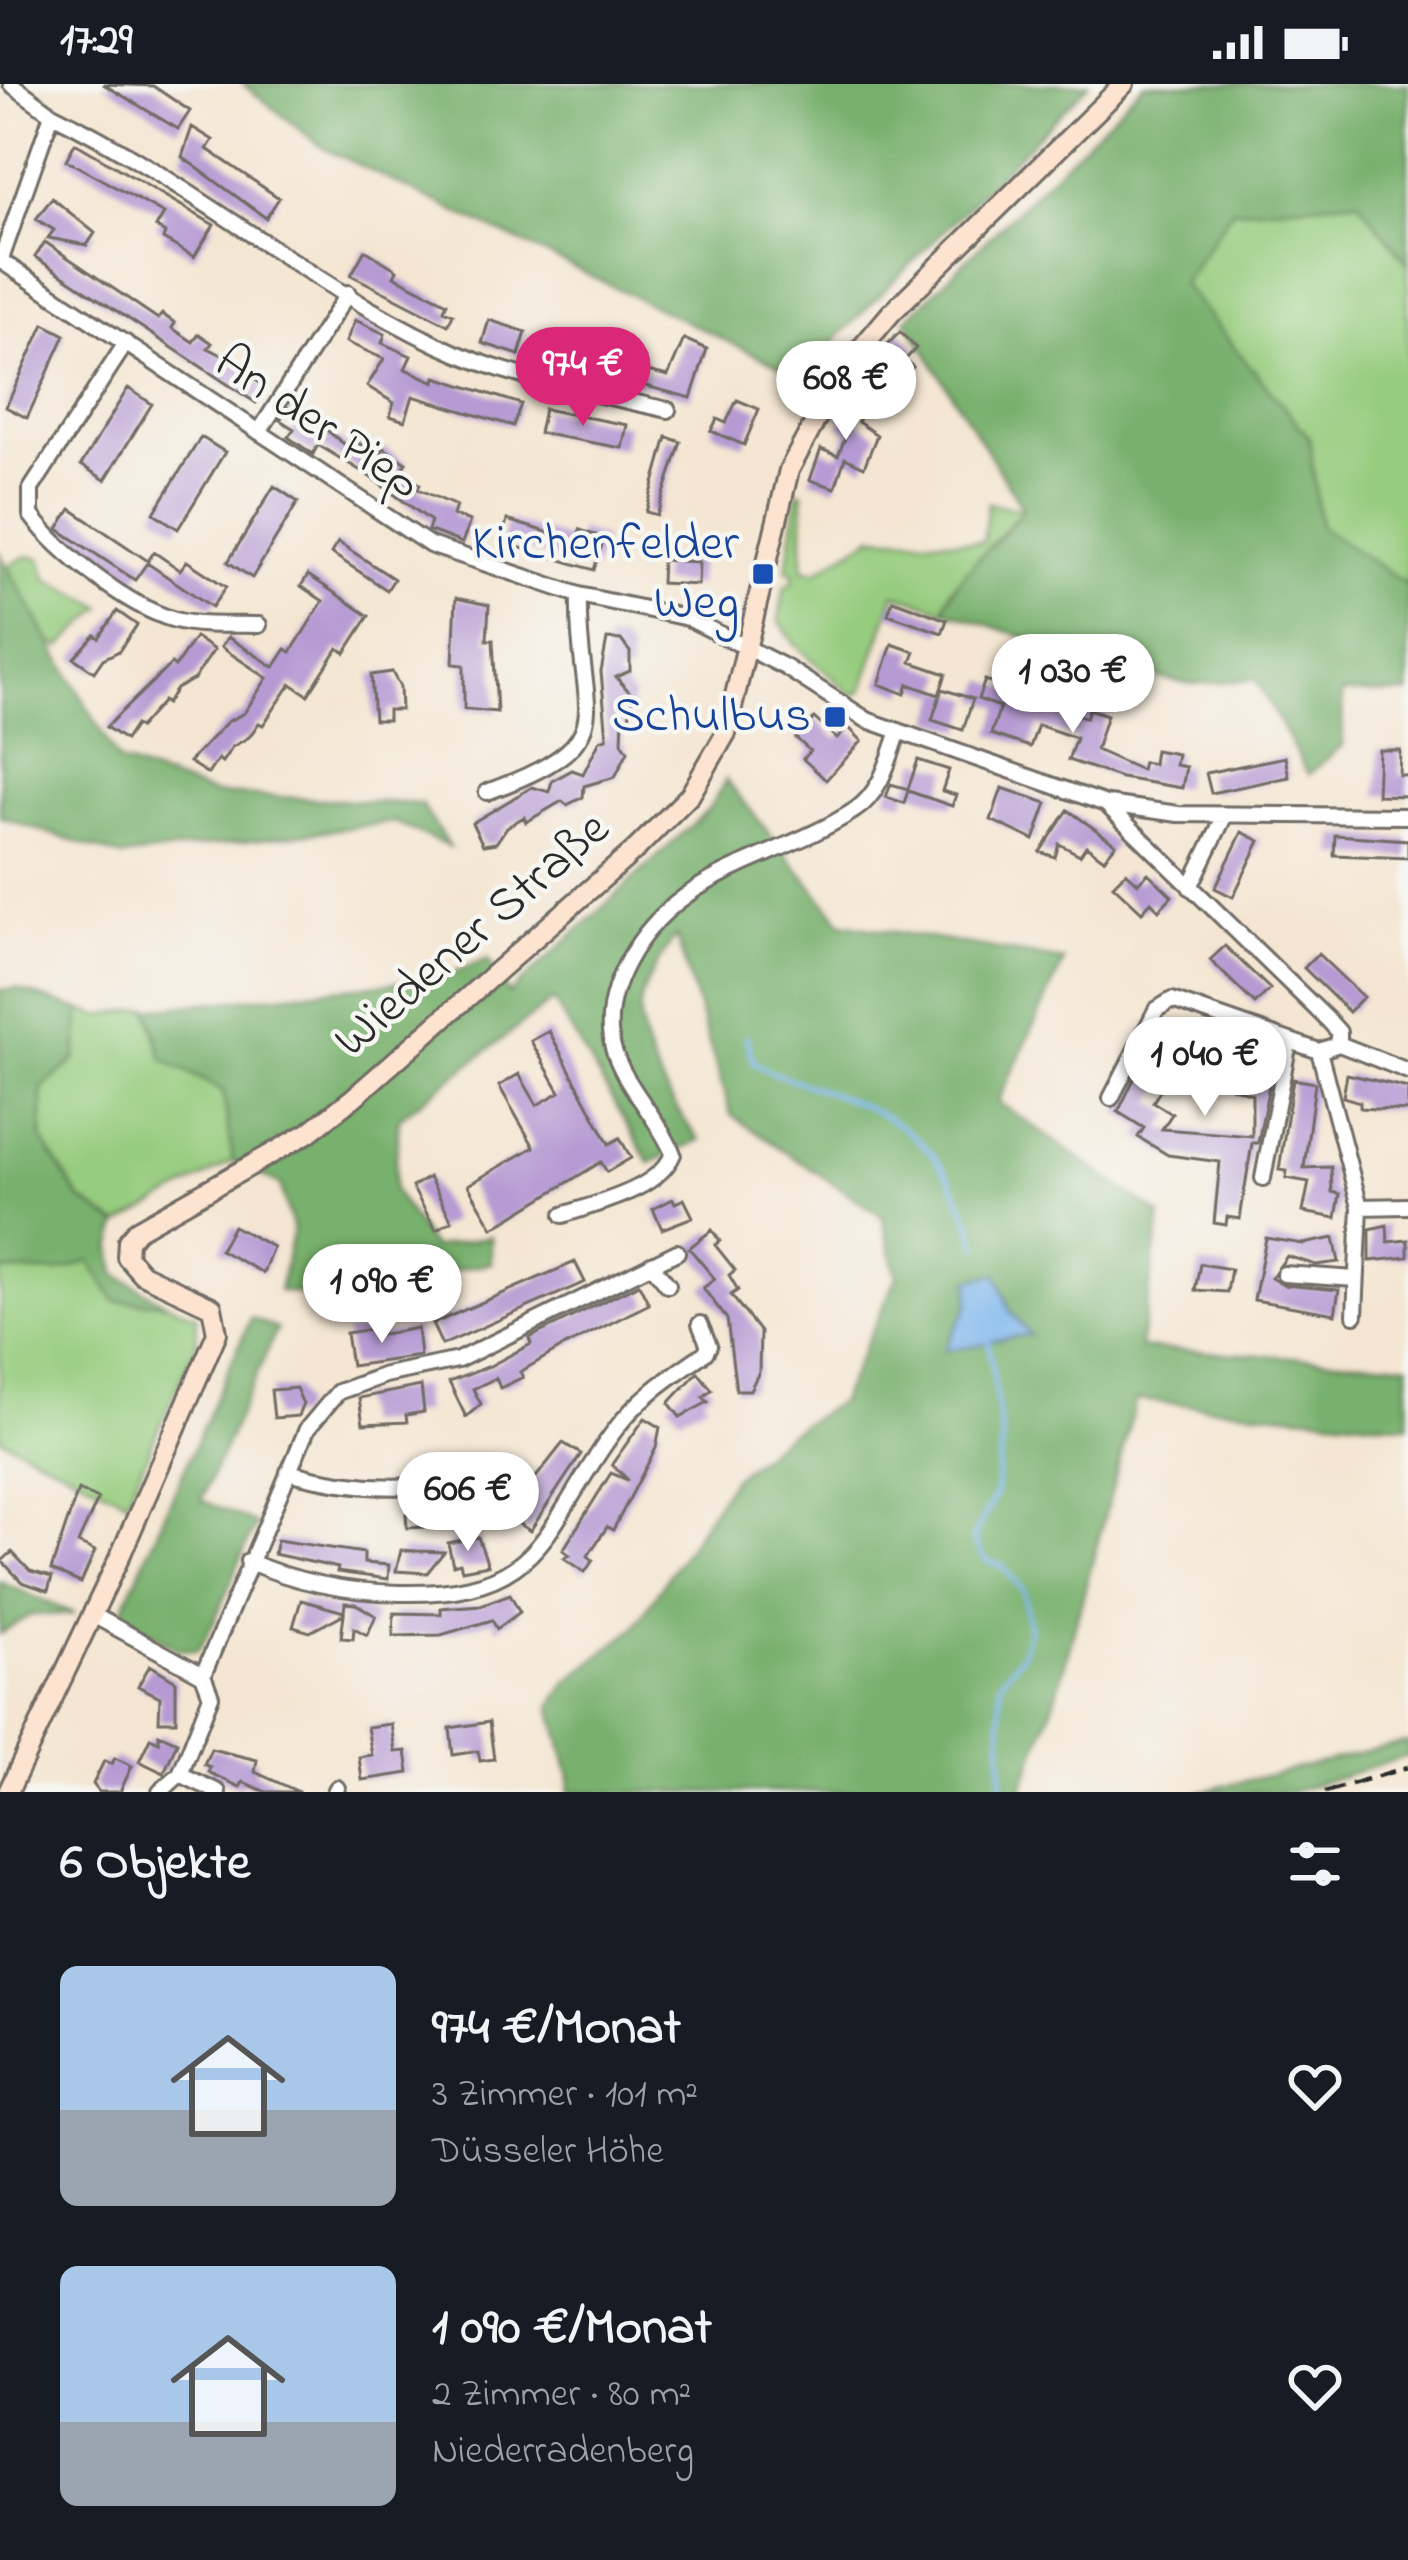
<!DOCTYPE html>
<html lang="de">
<head>
<meta charset="utf-8">
<style>
	body { margin:0; font-family:"Indie Flower",sans-serif; background:#242831; color:#f1f3f6; height:100vh; display:flex; flex-direction:column; font-size:45px; white-space:nowrap }
	* { box-sizing:border-box; margin:0 }
	p { font-size:39px; color:#9ea1a6 }
	.icon { flex:none; width:66px; height:66px; fill:none; stroke:currentColor; stroke-width:2; stroke-linecap:round; stroke-linejoin:round }
	.map { position:relative; height:1708px; overflow:hidden }
	.details { display:flex; flex-direction:column; background:#171b24; flex:1 }
	.details>* { flex:none }
	.price { position:absolute; translate:-50% -102px; padding:0 27px; border-radius:42px; background:#fff; color:#222; font-size:39px; line-height:78px; filter:drop-shadow(0 3px 6px #0008) }
	.price::after { content:''; position:absolute; left:50%; top:72px; width:36px; height:27px; margin-left:-18px; background:inherit; clip-path:polygon(0 0,100% 0,50% 100%) }
	.price.selected { background:#db2777; color:#fff }
	ul { padding:0; list-style:none }
	li { display:flex; align-items:center; gap:36px; height:300px; padding:0 60px }
	li span { display:grid; place-items:center; flex:none; width:336px; height:240px; border-radius:18px; color:#555 }
	li>.icon { margin-inline-start:auto }
	span .icon { width:144px; height:144px; fill:#fffc; stroke-width:1 }
	li b { font-size:51px }
	h2 { display:flex; justify-content:space-between; align-items:center; height:144px; padding:0 60px; font-size:51px }
	.status { display:flex; justify-content:space-between; align-items:center; height:84px; padding:0 60px; background:#171b24; direction:ltr }
	.status svg { height:33px; fill:currentColor }
	.map>svg:first-child { display:block }
</style>
</head>
<body>
<div class="status"><b>17:29</b><svg viewBox="0 0 49 12"><path d="M0 12V9h3v3zM5 12V6h3v6zM10 12V3h3v9zM15 12V0h3v12zM26 1h20v11H26zM47 4h2v5h-2z"/></svg></div>
<div class="map">
<svg width="1408" height="1708" viewBox="0 0 1408 1708">
	<rect width="100%" height="100%" fill="#f6f6f2"/>
	<filter id="ink" filterUnits="userSpaceOnUse"><feTurbulence type="fractalNoise" baseFrequency=".00833" numOctaves="2"/><feDisplacementMap in="SourceGraphic" scale="24" xChannelSelector="R" yChannelSelector="G"/><feConvolveMatrix kernelMatrix="1 2 1 2 8 2 1 2 1" color-interpolation-filters="sRGB"/></filter>
	<filter id="wash" filterUnits="userSpaceOnUse"><feTurbulence type="fractalNoise" baseFrequency=".004" numOctaves="4" result="noise"/><feDisplacementMap in="SourceGraphic" scale="48" xChannelSelector="R" yChannelSelector="G"/><feGaussianBlur stdDeviation="2.7" result="paint"/><feColorMatrix in="noise" values="0 0 0 0 0 0 0 0 0 0 0 0 0 0 0 0 0 1.4 0 .05"/><feComposite in="paint" operator="in"/></filter>
	<g filter="url(#wash)">
		<rect width="100%" height="100%" fill="#f4e6d2"/>
		<path fill="#96cc7e" stroke="#607c54" stroke-width="3" d="M1359,116l49,64v321l-88,-58 -11,-90 -127,-153 50,-74z
			M798,407l5,2v76l14,2 56,-35 110,6 5,-39 35,6 -72,80 -7,21 -49,-16 -33,97 -10,4 -55,-49 -18,-26 6,-35 7,-1 2,-12 -7,-1z
			M27,472l14,2 6,21 56,28 -42,40 -12,-5 -42,-75z
			M149,924l14,51 60,32 10,70 -114,64 -39,-26 -38,-60v-51l34,-29 4,-49 20,6z
			M89,1177l27,39 49,3 31,12 1,27 -70,158 -127,-62v-167l58,1z"/>
		<path fill="#78b06d" stroke="#526e4c" stroke-width="3" d="M243,0h846l-252,254 -26,43 -486,-232z
			M1144,0h264v180l-50,-64 -126,10 -50,74 127,153 11,90 88,58v108h-66l1,52 -35,30 -52,-96 -61,5 -58,-9 -193,-65c14,-45 55,-63 79,-101l-117,-189z
			M0,470l119,208 95,32 207,10 28,43 -55,-25 -272,35 -122,-40z
			M726,696l116,143 222,38 -66,141 163,114 -21,132 268,16v61l-272,-25 -81,300 -34,92h-452l1,-15 -19,-71 17,-25 66,-53 99,-150 54,-44 52,-32 58,-125 -15,-61 -151,-101 -55,-179c-10,14 -27,38 -33,57 -15,42 30,116 57,147l-50,23 -97,-163 -154,118 -5,72 38,58 59,-12v27l-41,8 -30,30 -56,1 -85,-11 14,-61 -13,-45 -47,-24 -10,-70 -60,-32 -14,-50 290,-31 49,-19 21,35 200,-185z
			M17,905l63,21 -4,49 -34,29v51l38,60 39,26 -7,23 4,26 49,29 -50,-2 -26,-40 -31,11 -58,-1v-281z
			M251,1234l26,11 -76,171 55,24c-15,29 -43,111 -60,127l-19,-2 -56,-36z
			M0,1498l75,32 -44,1 -31,19z
			M1408,1658v14l-117,36h-93z"/>
		<path fill="#7bb5ec" stroke="#53708c" stroke-width="3" d="M997,1190l13,37 20,24c-31,0 -56,15 -86,14l25,-45 1,-24z"/>
		<g fill="none" stroke-linecap="round" stroke-linejoin="round">
			<path stroke="#7bb5ec" stroke-width="4.5" d="M746,952l8,26 14,9c114,41 172,49 210,176
				M988,1252l14,104 -7,55 -22,44 12,21 17,6 22,26 5,37 -7,25 -22,27 2,111"/>
		</g>
		<g id="blocks">
			<path fill="#b69ad3" d="M103,0l50,2 37,25 -12,18z
				M192,43l21,13 -6,9 72,49 -13,20 -84,-61z
				M75,59l139,82 -20,32 -31,-18 2,-6 -9,-6 8,-13 -98,-54z
				M52,114l43,35 -8,12 -39,-7 6,-8 -18,-11z
				M45,158l113,77 4,-5 13,9 -3,5 21,14 6,-8 13,9 -4,5 38,19 -3,4 23,16 -10,16 -221,-146z
				M365,166l32,20 -3,6 53,27 -3,7 9,4 -5,11 -97,-50z
				M355,236l30,14 -3,9 29,13 -6,13 30,13 1,-5 85,27 -8,22 -100,-30 -8,25 -15,-5 4,-13 -27,-17 17,-27 -38,-17z
				M489,236l37,12 -7,23 -37,-12z
				M44,240l21,11 -38,83 -21,-11z
				M900,248l16,16 -11,12 8,7 -10,11 -6,-6 -9,6 -8,-11 14,-9 -10,-10z
				M684,255l23,10 -16,49 -137,-36 4,-16 10,3 1,-5 76,15 -2,11 25,6z
				M128,304l24,16 -47,76 -24,-15z
				M850,306l19,9 -11,23 19,13 -13,32 -19,-9 -10,30 -25,-8 11,-31 17,7 10,-25 -9,-5 3,-7 -4,-3z
				M737,316l22,9 -15,36 -33,-14 6,-12 9,4z
				M288,324l14,9 3,-4 44,35 5,-8 24,16 6,-8 22,15 -5,8 19,13 -2,5 38,17 -3,9 17,6 -8,22 -34,-13 3,-9 -65,-47 -48,-29 -5,9 -25,-17 6,-8 -14,-9z
				M544,325l83,16 -5,23 -83,-15z
				M201,353l24,15 -47,77 -24,-16z
				M667,353l14,5 -24,73 -11,-3z
				M274,402l24,16 -46,76 -24,-16z
				M71,425l77,52 6,-9 26,18 7,-9 39,26 -14,20 -65,-44 -12,17 -77,-51z
				M507,436l69,21 4,-11 24,8 -10,32 -93,-28z
				M338,458l56,37 -7,11 -56,-37z
				M662,476l37,2 -1,23 -37,-2z
				M308,491l61,41 -24,37 -7,-5 -30,47 -17,-11 -28,41 -4,-2 -10,14 -17,10 -10,15 -4,-3 -10,15 -19,-12 38,-40 17,-9 23,-35 -46,-31 7,-10 46,30 12,-18 5,3 32,-51 -22,-15z
				M456,514l33,7 -2,35h6l4,72 -33,-3v-44l-11,-1z
				M893,516l54,20 -5,13 -54,-19z
				M117,527l20,14 -18,26 -16,8 -9,13 -20,-14 21,-23 4,3z
				M195,553l19,13 -20,29 -18,10 -10,15 -3,-3 -24,27 -4,-3 -10,15 -19,-13 65,-63 4,3z
				M607,555l14,1 9,12v19l-14,6 17,19 -4,21h-6l-1,25 6,9 -13,26 -31,9 -1,11 -16,8 -5,-4 -36,21 -2,-5 -17,10 -11,16 -13,2 -11,-22 60,-36 17,5 3,-11 20,-11 11,4 17,-34 7,-2 -6,-66z
				M892,560l23,8 -4,10 35,12 -7,21 -31,-11 -3,10 -26,-10z
				M392,588l8,15 1,23h-13v10h-14l-3,-45z
				M985,596l101,38 3,-9 18,6 -11,35 45,20 2,-8 10,2 2,-14 22,4 -2,11 11,2 -4,21 -61,-10 -53,-18 8,-22 -38,-13 -8,22 -39,-13 9,-27 -22,-8z
				M942,605l31,10 -10,31 -31,-10z
				M814,634l23,21 11,-12 14,14 -36,39 -23,-21 7,-8 -14,-13z
				M1379,666h21l-1,25h9v21l-31,-1z
				M1285,673l4,20 -78,16 -5,-20z
				M918,676l31,10 -7,21 14,4 -4,11 -44,-15 -4,12 -18,-6 5,-13 17,5z
				M1002,704l45,15 -13,37 -43,-20z
				M1068,726l48,34 -12,15 -18,-13 -6,9 -21,-11 -4,13 -15,-5z
				M1242,748l18,9 -27,56 -18,-9z
				M1335,751l73,5v18l-74,-3z
				M1126,788l12,11 10,-10 24,23 -13,14 -8,-8 -9,10 -29,-27z
				M1225,862l45,43 -15,15 -45,-44z
				M1318,870l45,43 -14,15 -45,-44z
				M549,947l60,113 11,-6 11,20 -24,14 -6,-10 -108,66 -25,-43 66,-38 -35,-61 20,-12 18,31 23,-13 -29,-51z
				M1225,951l50,18 -17,90h-6l-12,76 -13,-2 -1,8 -12,-2 6,-61 -52,-7 -30,-18 6,-9 -26,-16 33,-68 27,17 -25,41 19,12 -10,15 90,7v-42l-21,-7 9,-22 -23,-8z
				M1347,990l61,14v23l-48,-3v-6l-17,-5z
				M1293,995l22,4 -11,85 27,-1 1,25 8,2 -4,24 -33,-6 6,-30 -23,-4 1,-7 -8,-1z
				M429,1093l23,44 -16,9 -24,-43z
				M673,1115l2,4 9,-4 9,18 -31,12 -9,-20z
				M1387,1141l1,17 20,-2v17l-38,4v-32z
				M233,1142l40,21 -10,26 -43,-23z
				M712,1146l8,11 -5,4 20,25 -6,5 9,15 -7,5 29,37 -1,40 -9,18h-14l-9,-71 -24,-31 12,-9 -26,-31z
				M1266,1154l37,6 31,-6 5,24 -23,3 -29,-9 -16,22 12,7 56,5 -4,24 -81,-14z
				M575,1178l10,20 -143,63 -10,-21z
				M1200,1180l31,5 -4,23 -32,-2z
				M639,1200l10,20 -88,44 -41,24 3,5 -23,11 -4,-10 -23,11 8,15 -15,13 -17,-35 41,-16 41,-22 -2,-6z
				M417,1244l3,28 -69,10 -5,-33 27,-4 1,7z
				M698,1288l14,18 -9,7 5,5 -28,15 -11,-14z
				M421,1302l3,26 -18,3 1,7 -44,2 -4,-26z
				M296,1304l7,16 -5,12 -24,2 -3,-28z
				M645,1334l15,9 -4,21 -43,82 -6,-3 -19,29 5,4 -8,12 -21,-14 6,-3 -7,-5 48,-77 17,7 -16,-16z
				M563,1359l18,11 -51,77 -11,-7 10,-17 -11,-7z
				M78,1406l20,9 -20,44 17,8 -14,32 -30,-13z
				M448,1413l1,29 -42,2 -1,-14 17,-1 -1,-14z
				M478,1453l10,28 -26,5 -2,-7 -7,2 -5,-22z
				M277,1456l87,13v10l25,2 -1,14 -51,-7 1,-4 -64,-14z
				M401,1466l16,1 27,1 -17,21 -31,-2z
				M12,1468l18,19 22,6 -4,14 -26,-9 -20,-21z
				M510,1510l10,18 -23,17 -5,-9 -51,15 -48,1 1,-23 47,1v-6l40,-3z
				M301,1516l43,12 1,-9 11,1 20,12 -9,19 -13,-7 -1,11 -12,-1 3,-24 -34,18 -17,-5z
				M150,1581l26,16v40h-17l1,-24 -22,-11z
				M489,1638l5,37 -14,2 -2,-10 -25,4 -3,-27z
				M391,1640l4,28 11,-1 3,22 -47,7 -3,-23 13,-2 -5,-28z
				M159,1650l18,8 -13,31 -25,-12 11,-23 9,4z
				M211,1665l46,11 -2,12 44,20h-33l-23,-10 -3,5 -32,-15 2,-5 -6,-3z
				M115,1674l17,8 -12,26h-21l-6,-8 11,-23 8,3z"/>
		</g>
	</g>
	<g filter="url(#ink)">
		<use href="#blocks" fill-opacity="0" stroke="#716c65" stroke-width="3"/>
		<g fill="none" stroke-linecap="round" stroke-linejoin="round">
			<g stroke="#716c65" stroke-width="20">
				<path id="minor" d="M52,30c135,65 251,167 386,231 72,34 153,47 230,65
					M1,177l429,284 149,50 109,23 97,49 82,53 239,84 223,217 10,11v12
					M0,178l52,-148 -41,-30
					M126,259l-95,146v26c28,38 98,92 144,105 26,7 57,4 84,5
					M259,348l89,-139
					M487,708c146,-54 88,-77 92,-197
					M1108,720l70,10 230,2
					M1190,803l35,-72
					M1339,960l-20,7 41,156 48,-1
					M1339,960l69,27
					M1111,1014l45,-88 16,-10 147,51
					M1263,1094l26,-136
					M563,1131c34,-12 95,-25 110,-61 -16,-41 -60,-78 -63,-123 -2,-28 9,-56 23,-79 52,-85 144,-91 222,-142 26,-17 34,-51 44,-79
					M651,1180l17,21
					M1284,1190l72,5
					M1355,1231l5,-108
					M288,1388c65,18 130,20 195,4
					M248,1477c49,22 99,31 152,32 147,3 142,-65 215,-163 23,-32 58,-55 90,-77l4,-7 -9,-22
					M93,1531l110,60
					M203,1591l104,-246 31,-37 47,-17 73,-15 219,-108
					M180,1690l38,18
					M160,1708l20,-18 31,-78 -8,-21
					M335,1708l2,-4"/>
			</g>
			<g stroke="#716c65" stroke-width="24">
				<path id="secondary" d="M8,1708l113,-238 96,-221 -5,-26 -70,-33 -15,-17 1,-16 9,-11 171,-97 45,-35 283,-249 54,-54 36,-62 63,-263 53,-99 49,-58 233,-229"/>
			</g>
			<use href="#minor" stroke="#fff" stroke-width="14"/>
			<use href="#secondary" stroke="#fde4d1" stroke-width="18"/>
			<path stroke="#2b2b2b" stroke-width="4.5" stroke-dasharray="18 9" stroke-linecap="butt" d="M1325,1708l83,-25"/>
		</g>
	</g>
	<g fill="#1a4fb4" stroke="#f6f6f2" stroke-width="4.5">
		<rect x="751" y="478" width="24" height="24" rx="6"/>
		<rect x="823" y="621" width="24" height="24" rx="6"/>
	</g>
	<g text-anchor="middle" dominant-baseline="central" stroke-width="9" stroke-linejoin="round" paint-order="stroke">
		<g font-size="51" fill="#2b2b2b" stroke="#f6f6f2">
			<text transform="translate(317 340) rotate(34)">An der Piep</text>
			<text transform="translate(473 852) rotate(-41)">Wiedener Straße</text>
		</g>
		<g font-size="51" fill="#164399" stroke="#f6f6f2" text-anchor="end">
			<text x="739" y="461">Kirchenfelder<tspan x="739" dy="59">Weg</tspan></text>
			<text x="811" y="633">Schulbus</text>
		</g>
	</g>
</svg>
<b class="price selected" style="left:583px;top:345px">974 €</b>
<b class="price" style="left:846px;top:359px">608 €</b>
<b class="price" style="left:1073px;top:652px">1 030 €</b>
<b class="price" style="left:1205px;top:1035px">1 040 €</b>
<b class="price" style="left:382px;top:1262px">1 090 €</b>
<b class="price" style="left:468px;top:1470px">606 €</b>
</div>
<section class="details">
<h2>6 Objekte<svg class="icon" aria-label="filters" viewBox="0 0 24 24"><path d="M4 7h16M4 17h16"/><circle cx="9" cy="7" r="2"/><circle cx="15" cy="17" r="2"/></svg></h2>
<ul>
<li><span style="background:linear-gradient(#a9c7e8 60%,#9aa5b1 0)"><svg class="icon" aria-label="home" viewBox="0 0 24 24"><path d="M3 11l9-7 9 7M6 9v11h12V9"/></svg></span><div><b>974 €/Monat</b><p>3 Zimmer · 101 m²</p><p>Düsseler Höhe</p></div><svg class="icon" aria-label="heart" viewBox="0 0 24 24"><path d="M12 20l-8-8c-3-5 5-10 8-4 3-6 11-1 8 4z"/></svg></li>
<li><span style="background:linear-gradient(#a9c7e8 65%,#9aa5b1 0)"><svg class="icon" aria-label="home" viewBox="0 0 24 24"><path d="M3 11l9-7 9 7M6 9v11h12V9"/></svg></span><div><b>1 090 €/Monat</b><p>2 Zimmer · 80 m²</p><p>Niederradenberg</p></div><svg class="icon" aria-label="heart" viewBox="0 0 24 24"><path d="M12 20l-8-8c-3-5 5-10 8-4 3-6 11-1 8 4z"/></svg></li>
</ul>
</section>
</body>
</html>
